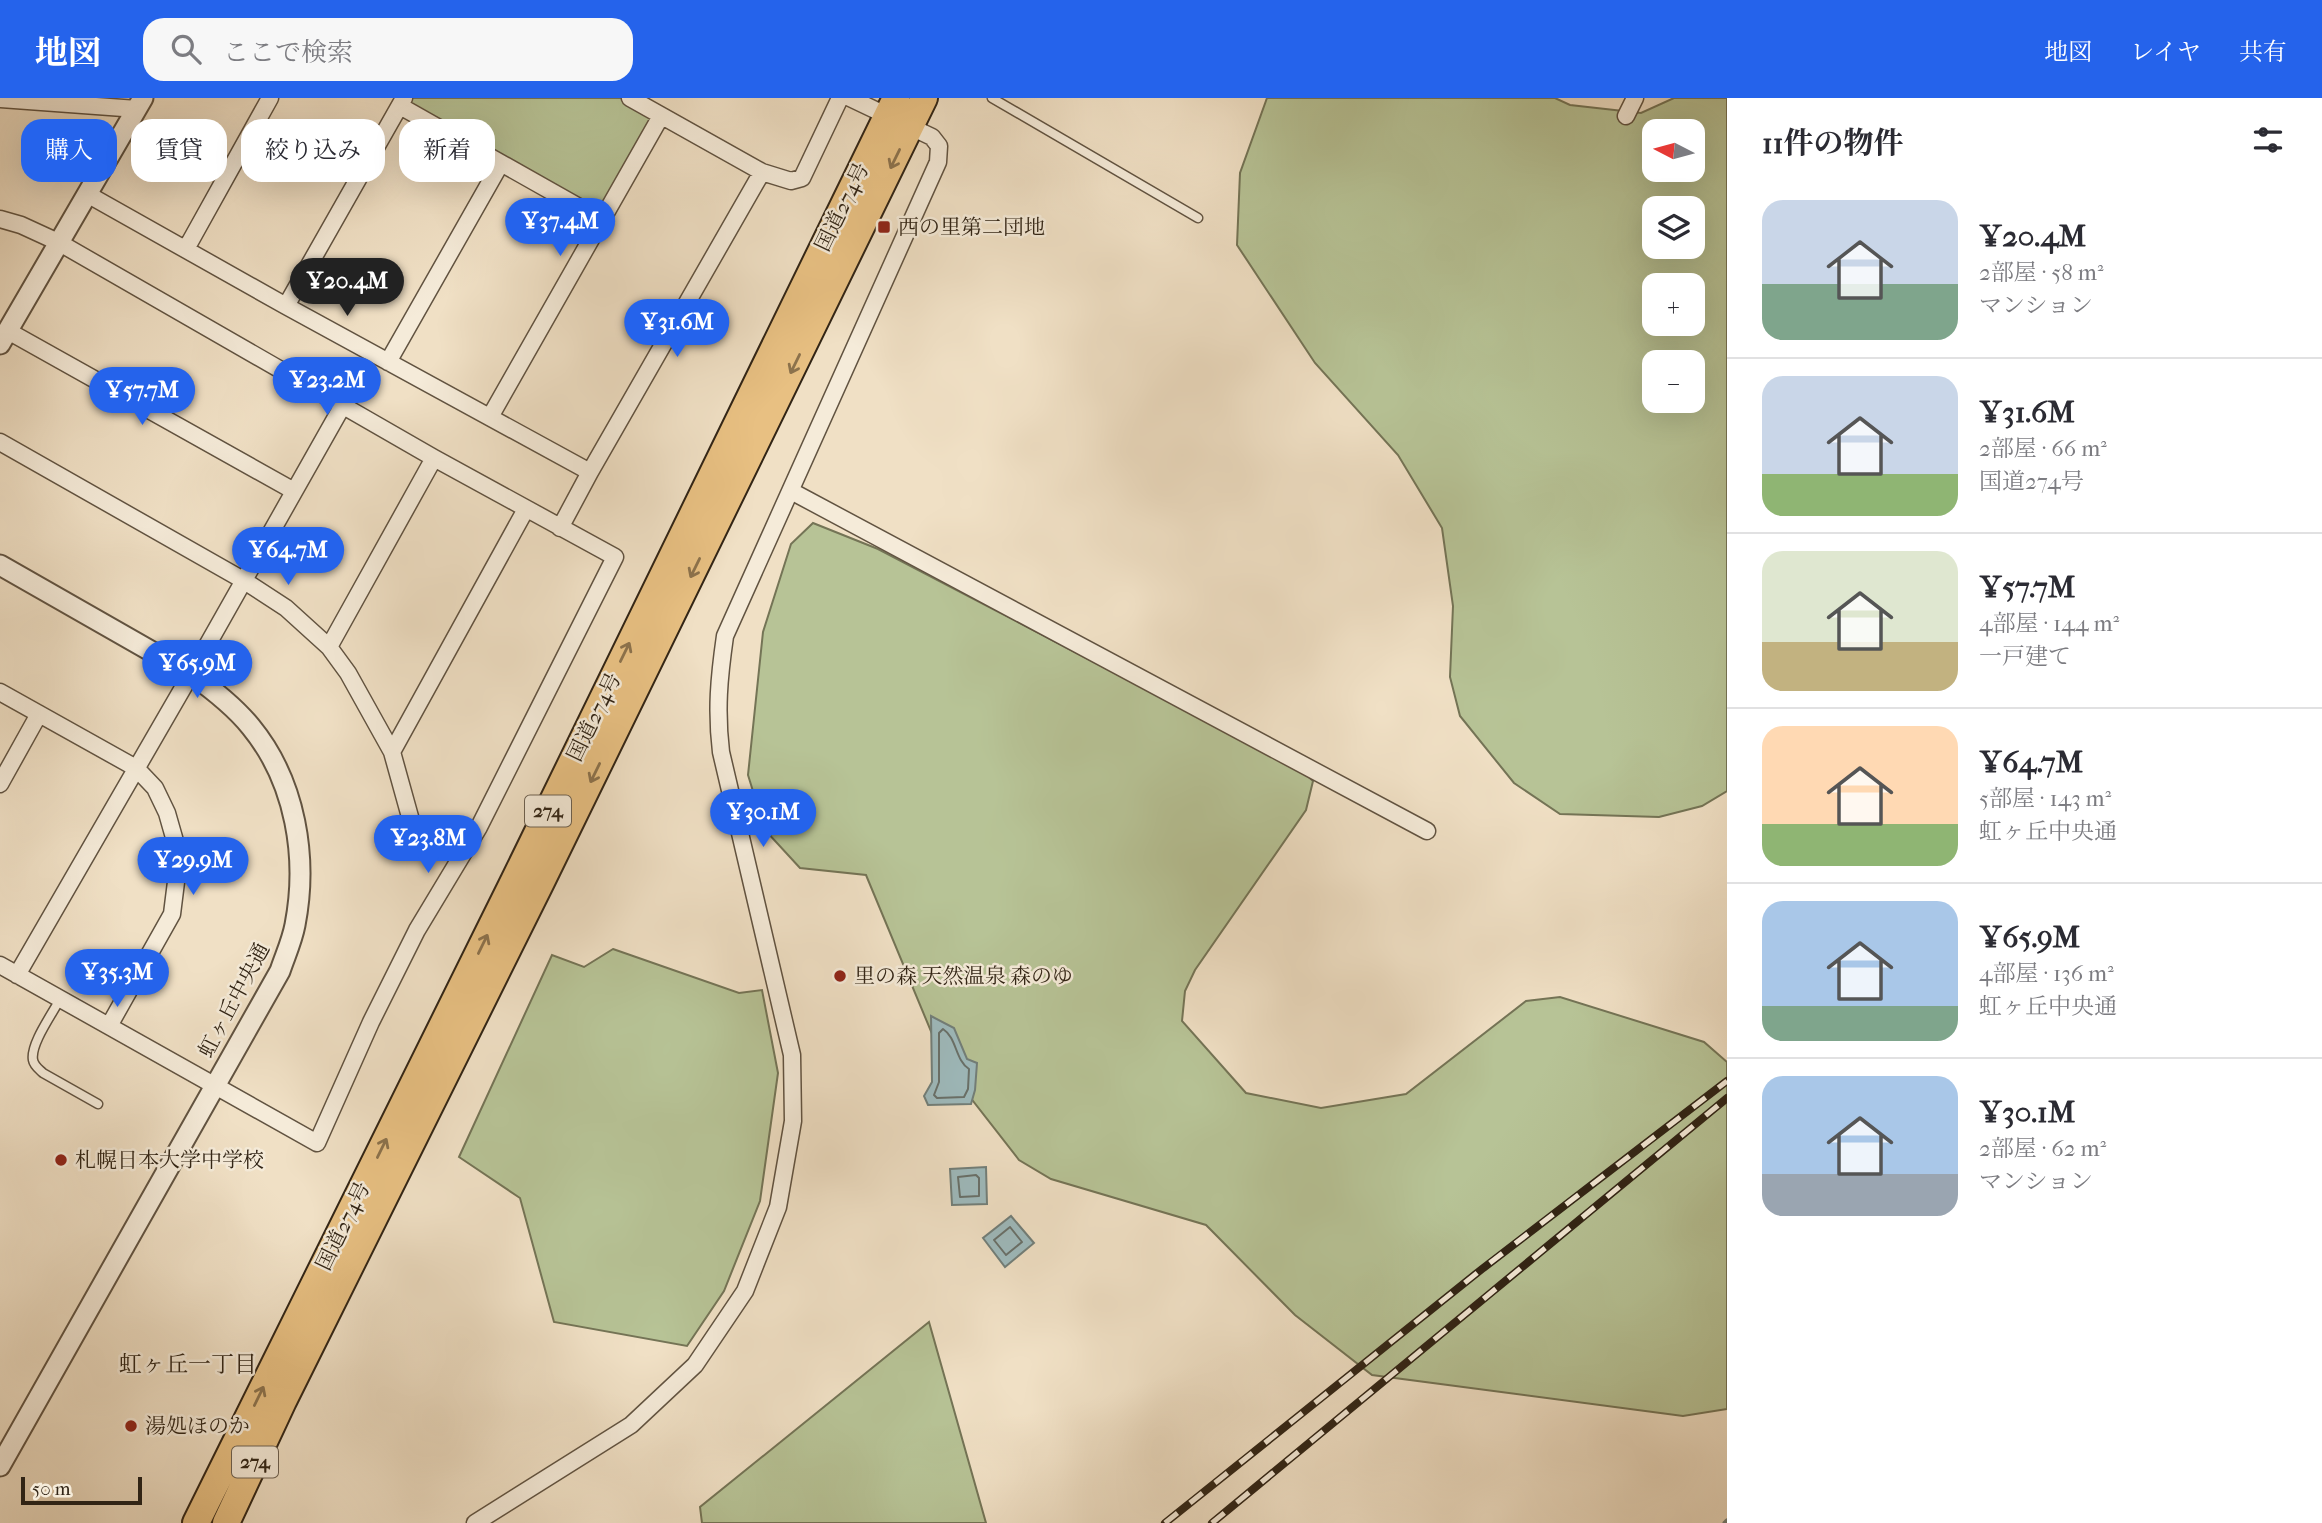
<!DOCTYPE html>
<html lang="ja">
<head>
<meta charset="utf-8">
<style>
	body { margin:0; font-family:"IM FELL French Canon","Noto Serif JP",serif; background:#f7f7f7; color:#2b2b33; height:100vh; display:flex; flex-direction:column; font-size:26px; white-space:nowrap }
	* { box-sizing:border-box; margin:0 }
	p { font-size:23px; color:#7c7c81 }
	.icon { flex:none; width:38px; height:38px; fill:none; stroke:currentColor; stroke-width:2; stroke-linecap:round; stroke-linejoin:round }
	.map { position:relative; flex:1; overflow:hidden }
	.panel { display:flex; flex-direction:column; background:#fff; width:595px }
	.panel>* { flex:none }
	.banner { position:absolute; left:21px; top:21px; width:665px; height:63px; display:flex; gap:14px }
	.needle { width:46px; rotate:276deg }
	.buttons { position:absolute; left:1642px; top:21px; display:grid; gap:14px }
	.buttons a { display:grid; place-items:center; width:63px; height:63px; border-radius:14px; background:#fff; box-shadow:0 7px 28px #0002; font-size:35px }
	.scale { position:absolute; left:21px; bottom:18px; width:121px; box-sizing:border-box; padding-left:7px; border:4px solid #312415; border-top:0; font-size:19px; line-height:24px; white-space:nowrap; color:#312415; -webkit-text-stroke:5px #f5ebd9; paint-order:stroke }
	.price { position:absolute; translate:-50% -60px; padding:0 16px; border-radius:24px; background:#2563eb; color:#fff; font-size:23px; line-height:46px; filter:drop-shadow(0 2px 4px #0008) }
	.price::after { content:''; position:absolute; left:50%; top:42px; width:21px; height:16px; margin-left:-10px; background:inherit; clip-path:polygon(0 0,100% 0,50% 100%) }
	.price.on { background:#222; color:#fff }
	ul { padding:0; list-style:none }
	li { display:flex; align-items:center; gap:21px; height:175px; padding:0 35px }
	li+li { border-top:2px solid #e1e1e2 }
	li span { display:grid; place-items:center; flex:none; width:196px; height:140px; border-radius:21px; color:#555 }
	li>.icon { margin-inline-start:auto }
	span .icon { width:84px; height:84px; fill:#fffc; stroke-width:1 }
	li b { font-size:30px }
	h2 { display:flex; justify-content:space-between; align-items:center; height:84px; padding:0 35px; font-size:30px }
	.tag { padding:0 24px; border-radius:21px; background:#fff; box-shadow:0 7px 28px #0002; font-size:24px; line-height:63px }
	.tag.on { background:#2563eb; color:#fff }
	header { display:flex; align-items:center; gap:42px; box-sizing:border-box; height:98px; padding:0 35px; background:#2563eb; color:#fff }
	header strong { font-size:33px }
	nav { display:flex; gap:38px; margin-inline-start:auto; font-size:24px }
	.search { width:490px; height:63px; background:#f7f7f7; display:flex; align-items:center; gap:18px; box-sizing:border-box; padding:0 24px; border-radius:21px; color:#7c7c81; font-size:26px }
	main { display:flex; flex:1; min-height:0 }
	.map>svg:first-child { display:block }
</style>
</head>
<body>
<header>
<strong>地図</strong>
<div class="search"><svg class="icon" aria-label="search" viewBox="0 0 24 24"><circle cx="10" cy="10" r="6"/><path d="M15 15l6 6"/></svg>ここで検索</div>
<nav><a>地図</a><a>レイヤ</a><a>共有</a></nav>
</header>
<main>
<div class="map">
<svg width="1727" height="1425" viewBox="0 0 1727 1425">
	<rect width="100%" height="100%" fill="#f0e0c5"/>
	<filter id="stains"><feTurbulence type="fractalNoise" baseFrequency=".00286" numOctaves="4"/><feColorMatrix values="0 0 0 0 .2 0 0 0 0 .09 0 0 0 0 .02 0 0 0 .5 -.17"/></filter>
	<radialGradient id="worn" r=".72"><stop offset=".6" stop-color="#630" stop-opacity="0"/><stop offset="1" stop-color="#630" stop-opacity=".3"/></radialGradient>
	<path fill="#b7c396" stroke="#747456" stroke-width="2" fill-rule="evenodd" d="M404,0h226l31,18 -59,104 -202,-114z
		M1267,0h288l15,7 71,8 33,-15h53v693l-25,15 -43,11 -99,-3 -46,-31 -54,-67 -10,-39 3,-71 -11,-78 -44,-73 -83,-92 -78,-118 3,-72zM1654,33h38v39h-38zM1654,110h38v39h-38zM1654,187h38v39h-38zM1654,264h38v39h-38z
		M813,425l65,26 281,147 127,59 27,26 -7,29 -111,160 -10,21 -3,30 64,72 75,15 85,-14 120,-93 34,-4 144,45 23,20v347l-44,7 -311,-41 -77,-60 -89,-90 -155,-46 -32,-19 -74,-95 -79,-190 -66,-7 -35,-38 -17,-55 15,-143 28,-88z
		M613,851l126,44 23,-3 16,83 -18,128 -36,90 -37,55 -133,-24 -34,-124 -61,-41 93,-202 32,12z
		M929,1224l57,201h-284l-2,-16z"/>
	<path fill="#9ebbbe" stroke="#727f7a" stroke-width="2" d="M931,918l23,12 13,31 10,4 -2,27 -4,14 -43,1 -4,-9 8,-14z
		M986,1069l1,37 -35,1 -2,-36z
		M1011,1118l23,27 -29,24 -22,-29z"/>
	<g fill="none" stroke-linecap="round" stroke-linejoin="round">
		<path stroke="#68706a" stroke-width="2" d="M943,931c14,9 12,31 26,40l-1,20 -4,8 -27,1 -3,-3 5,-13v-49z
			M976,1077l3,3v18l-19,1 -2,-20z
			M1010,1129l12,15 -16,13 -12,-15z"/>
		<path stroke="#727f7a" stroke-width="5" d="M1725,1425l2,-2"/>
		<g stroke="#615341" stroke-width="11">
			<path id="service" d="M992,0l206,120
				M60,901c-7,14 -30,45 -27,61 1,6 6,9 10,13l55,31"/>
		</g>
		<g stroke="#615341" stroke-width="19">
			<path id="minor" d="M630,0l132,74 29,9 11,-3 38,-80
				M0,1l137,10
				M400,8l202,114
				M1626,18l9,-18
				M87,96l199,112 304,166
				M0,121l21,6 37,17 376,216 181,99 -136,270 -62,103 -46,92 -54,121 -317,-178
				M186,151l84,-151
				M286,208l118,-208
				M8,233l286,160
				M388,264l113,-199
				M490,319l171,-301
				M0,344l243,138 43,28 43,39 19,26 44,79 20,72 50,30
				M791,393l636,340
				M560,430l30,-56 172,-300
				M329,549l105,-189
				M0,594l136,76 19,20 12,25 10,35 -1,34 -4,32 -63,112
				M392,654l134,-243
				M0,686l39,-70
				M17,877l174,-301 152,-269
				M475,1425l156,-98 64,-60 50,-74 33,-84 15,-86 -1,-66 -71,-303c-5,-42 -2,-74 4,-116l213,-474 1,-16 -7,-9 -82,-39"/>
		</g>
		<g stroke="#615341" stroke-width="23">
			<path id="tertiary" d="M0,246l143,-246
				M0,467l191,109c21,15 44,33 60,53 45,55 57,131 44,198 -3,16 -10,31 -15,46l-280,495"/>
		</g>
		<g stroke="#312415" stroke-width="30">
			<path id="trunk" d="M196,1425l318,-642 382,-783
				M226,1425l57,-122 258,-519 383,-784"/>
		</g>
		<use href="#service" stroke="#f5ebd9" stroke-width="8"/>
		<use href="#minor" stroke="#f5ebd9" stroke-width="16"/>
		<use href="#tertiary" stroke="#f5ebd9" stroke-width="19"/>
		<use href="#trunk" stroke="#e8c082" stroke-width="26"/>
		<g stroke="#312415" stroke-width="8">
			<path id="rail" d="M1165,1425l317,-254 245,-188
				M1212,1425l515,-425"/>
		</g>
		<use href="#rail" stroke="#f5ebd9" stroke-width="5" stroke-dasharray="16" stroke-linecap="butt"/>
	</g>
	<defs><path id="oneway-shaft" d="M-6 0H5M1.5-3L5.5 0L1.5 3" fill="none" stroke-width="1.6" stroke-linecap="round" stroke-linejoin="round" transform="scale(1.75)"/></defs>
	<g stroke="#8c724c">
		<use href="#oneway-shaft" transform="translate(895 61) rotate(116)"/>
		<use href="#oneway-shaft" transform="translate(795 266) rotate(116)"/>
		<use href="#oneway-shaft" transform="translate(695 470) rotate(116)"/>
		<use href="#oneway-shaft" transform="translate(625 554) rotate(-64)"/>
		<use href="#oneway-shaft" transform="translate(595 675) rotate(116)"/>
		<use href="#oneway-shaft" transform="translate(483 846) rotate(-64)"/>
		<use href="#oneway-shaft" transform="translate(382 1050) rotate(-64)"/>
		<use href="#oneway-shaft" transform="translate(259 1298) rotate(-64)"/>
	</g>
	<g fill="#8f2418" stroke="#f5ebd9" stroke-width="2.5">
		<rect x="877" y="122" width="14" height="14" rx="3.5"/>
		<circle cx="840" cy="878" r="7"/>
		<circle cx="61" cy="1062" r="7"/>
		<circle cx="131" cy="1328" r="7"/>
	</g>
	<g text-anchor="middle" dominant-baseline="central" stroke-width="5" stroke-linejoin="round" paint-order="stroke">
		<g fill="#f5ebd9" stroke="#6c6050" stroke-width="2">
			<rect x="525" y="697.5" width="46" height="31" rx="5"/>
			<rect x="232" y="1348.5" width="46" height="31" rx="5"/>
		</g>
		<g font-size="19" font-weight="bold" fill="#312415">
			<text x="548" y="713">274</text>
			<text x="255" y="1364">274</text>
		</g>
		<g font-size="21" fill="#312415" stroke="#f5ebd9">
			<text transform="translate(842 109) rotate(-64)">国道274号</text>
			<text transform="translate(594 619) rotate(-64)">国道274号</text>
			<text transform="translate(234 902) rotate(-62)">虹ヶ丘中央通</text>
			<text transform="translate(343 1128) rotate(-64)">国道274号</text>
		</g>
		<g font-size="21" fill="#312415" stroke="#f5ebd9" text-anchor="start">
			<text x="898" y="129">西の里第二団地</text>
			<text x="854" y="878">里の森 天然温泉 森のゆ</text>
			<text x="75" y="1062">札幌日本大学中学校</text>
			<text x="145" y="1328">湯処ほのか</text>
		</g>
		<g font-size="23" fill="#312415" stroke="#f5ebd9">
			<text x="188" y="1266">虹ヶ丘一丁目</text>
		</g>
	</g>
	<rect width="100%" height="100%" filter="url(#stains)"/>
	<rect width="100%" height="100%" fill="url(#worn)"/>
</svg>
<div class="buttons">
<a><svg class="needle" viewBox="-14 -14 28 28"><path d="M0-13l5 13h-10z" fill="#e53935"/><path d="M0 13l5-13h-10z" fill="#7c7c81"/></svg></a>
<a><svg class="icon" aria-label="layers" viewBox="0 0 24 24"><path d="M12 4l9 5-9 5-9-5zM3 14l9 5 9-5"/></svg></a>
<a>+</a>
<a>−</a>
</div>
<div class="scale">50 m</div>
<b class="price" style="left:560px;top:160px">¥37.4M</b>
<b class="price on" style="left:347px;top:220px">¥20.4M</b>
<b class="price" style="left:677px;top:261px">¥31.6M</b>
<b class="price" style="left:327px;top:319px">¥23.2M</b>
<b class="price" style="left:142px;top:329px">¥57.7M</b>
<b class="price" style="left:288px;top:489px">¥64.7M</b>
<b class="price" style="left:197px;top:602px">¥65.9M</b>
<b class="price" style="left:763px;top:751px">¥30.1M</b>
<b class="price" style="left:428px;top:777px">¥23.8M</b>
<b class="price" style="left:193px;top:799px">¥29.9M</b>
<b class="price" style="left:117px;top:911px">¥35.3M</b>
<div class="banner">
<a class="tag on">購入</a>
<a class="tag">賃貸</a>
<a class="tag">絞り込み</a>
<a class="tag">新着</a>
</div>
</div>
<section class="panel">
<h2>11件の物件<svg class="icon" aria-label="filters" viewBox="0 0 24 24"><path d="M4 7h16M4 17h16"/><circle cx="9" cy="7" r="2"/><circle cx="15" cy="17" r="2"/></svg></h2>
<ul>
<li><span style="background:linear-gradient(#c9d6e8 60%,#7fa58c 0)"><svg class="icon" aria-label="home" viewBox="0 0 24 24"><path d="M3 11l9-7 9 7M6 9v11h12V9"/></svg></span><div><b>¥20.4M</b><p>2部屋 · 58 m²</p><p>マンション</p></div></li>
<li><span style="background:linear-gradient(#c9d6e8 70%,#8fb573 0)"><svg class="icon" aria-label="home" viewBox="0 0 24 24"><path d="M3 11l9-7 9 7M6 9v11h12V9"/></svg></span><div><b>¥31.6M</b><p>2部屋 · 66 m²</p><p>国道274号</p></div></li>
<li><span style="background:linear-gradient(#dfe7d0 65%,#c2b280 0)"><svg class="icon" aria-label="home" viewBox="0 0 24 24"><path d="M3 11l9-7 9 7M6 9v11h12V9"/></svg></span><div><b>¥57.7M</b><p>4部屋 · 144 m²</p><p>一戸建て</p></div></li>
<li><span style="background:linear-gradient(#ffd9b3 70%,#8fb573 0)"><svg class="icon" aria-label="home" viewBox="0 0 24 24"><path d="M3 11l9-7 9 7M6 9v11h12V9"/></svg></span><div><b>¥64.7M</b><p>5部屋 · 143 m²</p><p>虹ヶ丘中央通</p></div></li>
<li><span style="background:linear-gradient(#a9c7e8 75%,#7fa58c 0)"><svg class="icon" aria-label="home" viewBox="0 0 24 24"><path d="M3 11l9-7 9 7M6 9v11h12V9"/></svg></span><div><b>¥65.9M</b><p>4部屋 · 136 m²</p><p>虹ヶ丘中央通</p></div></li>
<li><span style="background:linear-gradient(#a9c7e8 70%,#9aa5b1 0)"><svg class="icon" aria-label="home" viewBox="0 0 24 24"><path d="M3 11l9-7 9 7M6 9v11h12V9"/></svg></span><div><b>¥30.1M</b><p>2部屋 · 62 m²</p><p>マンション</p></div></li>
</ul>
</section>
</main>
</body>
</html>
